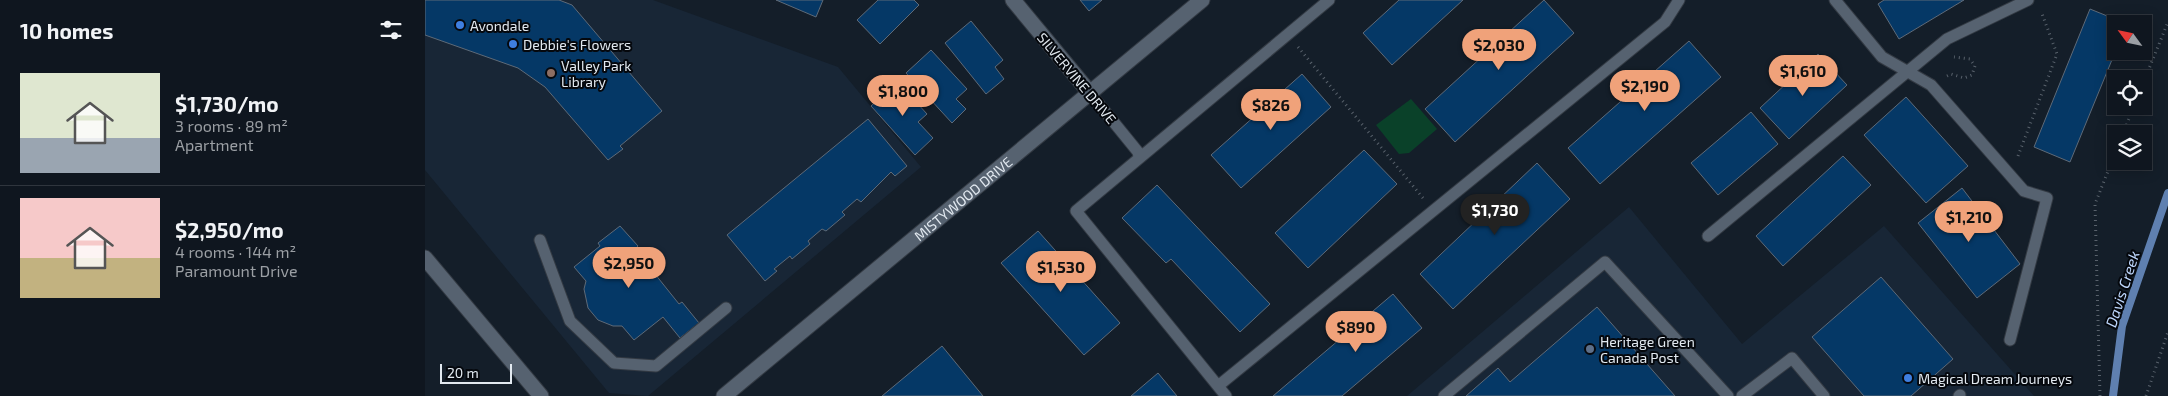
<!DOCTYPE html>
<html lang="en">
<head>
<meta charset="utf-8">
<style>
	body { margin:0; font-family:"Exo 2",sans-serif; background:#181f28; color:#f1f3f6; height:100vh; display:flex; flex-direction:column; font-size:19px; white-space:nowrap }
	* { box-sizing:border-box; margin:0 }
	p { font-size:16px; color:#9b9fa4 }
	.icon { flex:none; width:28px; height:28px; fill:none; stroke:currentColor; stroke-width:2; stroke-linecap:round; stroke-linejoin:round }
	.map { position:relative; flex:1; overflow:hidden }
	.drawer { display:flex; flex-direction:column; background:#0f161f; width:425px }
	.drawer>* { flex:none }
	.needle { width:32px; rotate:303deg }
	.controls { position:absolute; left:1682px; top:15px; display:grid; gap:10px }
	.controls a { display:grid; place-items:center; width:45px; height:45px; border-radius:0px; background:#0f161f; box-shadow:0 2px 12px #0003,0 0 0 1px #2f353d; font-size:25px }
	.scale { position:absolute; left:15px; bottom:12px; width:72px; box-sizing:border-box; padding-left:5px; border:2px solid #e2e9f0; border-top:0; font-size:14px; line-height:18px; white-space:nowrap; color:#e2e9f0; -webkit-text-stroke:4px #05080d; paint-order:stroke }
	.price { position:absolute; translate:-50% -42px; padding:0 11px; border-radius:18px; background:#f0a27a; color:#111; font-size:16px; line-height:32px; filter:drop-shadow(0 1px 2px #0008) }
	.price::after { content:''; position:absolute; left:50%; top:30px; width:15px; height:11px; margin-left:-8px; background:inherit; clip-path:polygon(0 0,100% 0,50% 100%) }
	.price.current { background:#222; color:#fff }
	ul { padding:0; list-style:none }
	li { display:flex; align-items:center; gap:15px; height:125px; padding:0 20px }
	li+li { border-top:1px solid #2f353d }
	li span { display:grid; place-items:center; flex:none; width:140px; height:100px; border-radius:0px; color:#555 }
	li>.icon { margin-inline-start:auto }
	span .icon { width:60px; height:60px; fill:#fffc; stroke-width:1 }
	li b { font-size:21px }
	h2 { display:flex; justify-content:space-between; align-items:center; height:60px; padding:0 20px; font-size:21px }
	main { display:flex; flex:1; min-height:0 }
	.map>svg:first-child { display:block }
</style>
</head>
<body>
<main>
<section class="drawer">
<h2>10 homes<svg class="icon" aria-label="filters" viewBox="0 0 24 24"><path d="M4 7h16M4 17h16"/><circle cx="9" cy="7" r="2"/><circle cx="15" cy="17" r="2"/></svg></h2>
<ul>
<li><span style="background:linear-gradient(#dfe7d0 65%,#9aa5b1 0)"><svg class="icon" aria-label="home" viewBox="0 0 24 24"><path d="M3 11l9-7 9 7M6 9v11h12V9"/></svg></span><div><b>$1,730/mo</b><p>3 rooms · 89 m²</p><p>Apartment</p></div></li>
<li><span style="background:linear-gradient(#f6c9c9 60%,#c2b280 0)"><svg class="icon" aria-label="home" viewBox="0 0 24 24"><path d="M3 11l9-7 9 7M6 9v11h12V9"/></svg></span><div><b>$2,950/mo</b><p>4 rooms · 144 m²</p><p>Paramount Drive</p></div></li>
</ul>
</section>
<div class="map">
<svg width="1743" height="396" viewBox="0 0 1743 396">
	<rect width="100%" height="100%" fill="#141e29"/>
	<path fill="#182636" d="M0,0h228l185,67 83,100 -273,229 -39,-3 -184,-223z
		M1204,207l113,137 142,-118 150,170h-627z"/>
	<path fill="#0a4129" d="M986,99l26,30 -28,24 -10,1 -23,-29z"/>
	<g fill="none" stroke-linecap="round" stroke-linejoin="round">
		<path stroke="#5f80b0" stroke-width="8" d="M1688,396l9,-70 46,-133"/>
	</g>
	<path fill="#053866" stroke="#5e6a78" d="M0,0h134l13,5 90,106 -42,35 3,3 -15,11 -63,-73 -27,-19 -93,-33z
		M351,0h47l-7,17z
		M453,0h36l5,5 -39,39 -23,-24z
		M655,0h22l-13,11z
		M974,0h64l-71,65 -29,-32z
		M1119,0l30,33 -119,109 -30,-33z
		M1459,0h80l-65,39 -21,-35z
		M1665,9l37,15h-11v26l-46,112 -36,-15z
		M546,21l32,39 -8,7 9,12 -18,15 -41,-51z
		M1264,41l32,36 -121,107 -32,-36z
		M506,50l36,39 -11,10 10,10 -14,14 -46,-50z
		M1393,54l29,31 -58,54 -29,-31z
		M877,74l29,33 -90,81 -30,-33z
		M473,82l29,32 -9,8 15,16 -18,17 -44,-49z
		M1481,97l62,69 -42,37 -62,-68z
		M1326,112l27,32 -60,51 -27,-32z
		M443,119l39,47 -12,10 -4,-4 -30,30 -4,-3 -15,13 3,3 -19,16 -4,-2 -14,12 2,3 -18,15 -2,-3 -16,13 3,2 -12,10 -38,-46z
		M939,150l33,34 -89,84 -33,-35z
		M1418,156l28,29 -88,81 -27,-30z
		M1112,163l33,36 -117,110 -33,-35z
		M732,185l113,119 -30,28 -69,-73 -5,4 -44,-45z
		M1537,188l58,76 -43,34 -59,-75z
		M195,226l18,20 -3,3 44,55 3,-2 17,21 -19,15 -17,-21 -29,23 -12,-14h-9l-15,-6 -10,-12 -4,-19 2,-8 -12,-14 26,-21 -2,-3z
		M613,231l82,92 -36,32 -83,-92z
		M1456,277l72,82 -42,37h-47l-52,-59z
		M968,294l29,34 -80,68h-69z
		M1172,307l78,89h-209l32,-28 12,14z
		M517,346l41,50h-101z
		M733,373l19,23h-46z"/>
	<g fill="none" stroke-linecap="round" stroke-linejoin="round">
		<g stroke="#333a43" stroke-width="13">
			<path id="lane" d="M1410,0l47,57 49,28 93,106 23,7 -37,142
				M665,93l48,59 1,5
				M1283,236l239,-197 81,-39
				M115,240l30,81 44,42 42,3 70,-58
				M793,386l447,-364 14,-22
				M801,396l-150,-185 253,-211
				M1019,396l161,-134 123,134
				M1317,396l50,-38 32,38
				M1534,396l1,-1"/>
		</g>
		<g stroke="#333a43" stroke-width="17">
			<g id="street">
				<path d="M588,0l77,93"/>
				<path id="s1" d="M299,396l478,-396"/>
			</g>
		</g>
		<g stroke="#333a43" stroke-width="17">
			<path id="secondary" d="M0,258l116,138"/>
		</g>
		<path stroke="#59626c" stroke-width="3" stroke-dasharray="1 4" stroke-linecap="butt" d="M873,47l125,151
			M1522,76l4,-2 13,4 8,-3 3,-9 -5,-7 -16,-2
			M1719,81l24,-59
			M1698,134l11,-28
			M1593,156l39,-102 -16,-43
			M1675,396l-5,-192 21,-53
			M1721,396l22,-64"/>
		<use href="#lane" stroke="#566270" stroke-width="11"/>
		<use href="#street" stroke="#566270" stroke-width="15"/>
		<use href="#secondary" stroke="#566270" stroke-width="15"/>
	</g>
	<g fill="#3f7fe0" stroke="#05080d" stroke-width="2">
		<circle cx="35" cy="25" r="5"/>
		<circle cx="88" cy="44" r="5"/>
		<circle cx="1483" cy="378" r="5"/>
	</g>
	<circle fill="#8d6e63" stroke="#05080d" stroke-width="2" cx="126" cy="73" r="5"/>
	<circle fill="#5c6f8a" stroke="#05080d" stroke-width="2" cx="1165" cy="349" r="5"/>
	<g text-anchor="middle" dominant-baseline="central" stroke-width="4" stroke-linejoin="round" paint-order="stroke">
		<g font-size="14" fill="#e2e9f0" stroke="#05080d" text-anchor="start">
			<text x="45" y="25">Avondale</text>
			<text x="98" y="44">Debbie's Flowers</text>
			<text x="136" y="65">Valley Park<tspan x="136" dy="16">Library</tspan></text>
			<text x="1175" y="341">Heritage Green<tspan x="1175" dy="16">Canada Post</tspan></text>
			<text x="1493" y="378">Magical Dream Journeys</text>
		</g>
		<g font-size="14" fill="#e2e9f0" stroke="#05080d">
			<text transform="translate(652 78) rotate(50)">SILVERVINE DRIVE</text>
			<text stroke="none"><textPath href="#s1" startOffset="310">MISTYWOOD DRIVE</textPath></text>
		</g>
		<g font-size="15" font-style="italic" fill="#bfd8fe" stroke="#05080d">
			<text transform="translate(1697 289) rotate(-72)">Davis Creek</text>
		</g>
	</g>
</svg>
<div class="controls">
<a><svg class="needle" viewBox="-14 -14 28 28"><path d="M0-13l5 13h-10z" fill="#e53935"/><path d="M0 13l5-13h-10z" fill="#9b9fa4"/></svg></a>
<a><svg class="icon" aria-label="locate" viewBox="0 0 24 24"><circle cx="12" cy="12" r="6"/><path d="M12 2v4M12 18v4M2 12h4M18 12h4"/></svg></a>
<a><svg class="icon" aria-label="layers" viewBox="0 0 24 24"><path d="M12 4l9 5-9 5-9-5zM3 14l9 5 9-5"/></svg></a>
</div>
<div class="scale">20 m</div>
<b class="price" style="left:1074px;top:71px">$2,030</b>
<b class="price" style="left:1378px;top:97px">$1,610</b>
<b class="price" style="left:1220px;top:112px">$2,190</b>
<b class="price" style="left:478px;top:117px">$1,800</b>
<b class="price" style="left:846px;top:131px">$826</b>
<b class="price current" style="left:1070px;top:236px">$1,730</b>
<b class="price" style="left:1544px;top:243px">$1,210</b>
<b class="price" style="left:204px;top:289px">$2,950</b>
<b class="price" style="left:636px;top:293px">$1,530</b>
<b class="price" style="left:931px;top:353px">$890</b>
</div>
</main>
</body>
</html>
